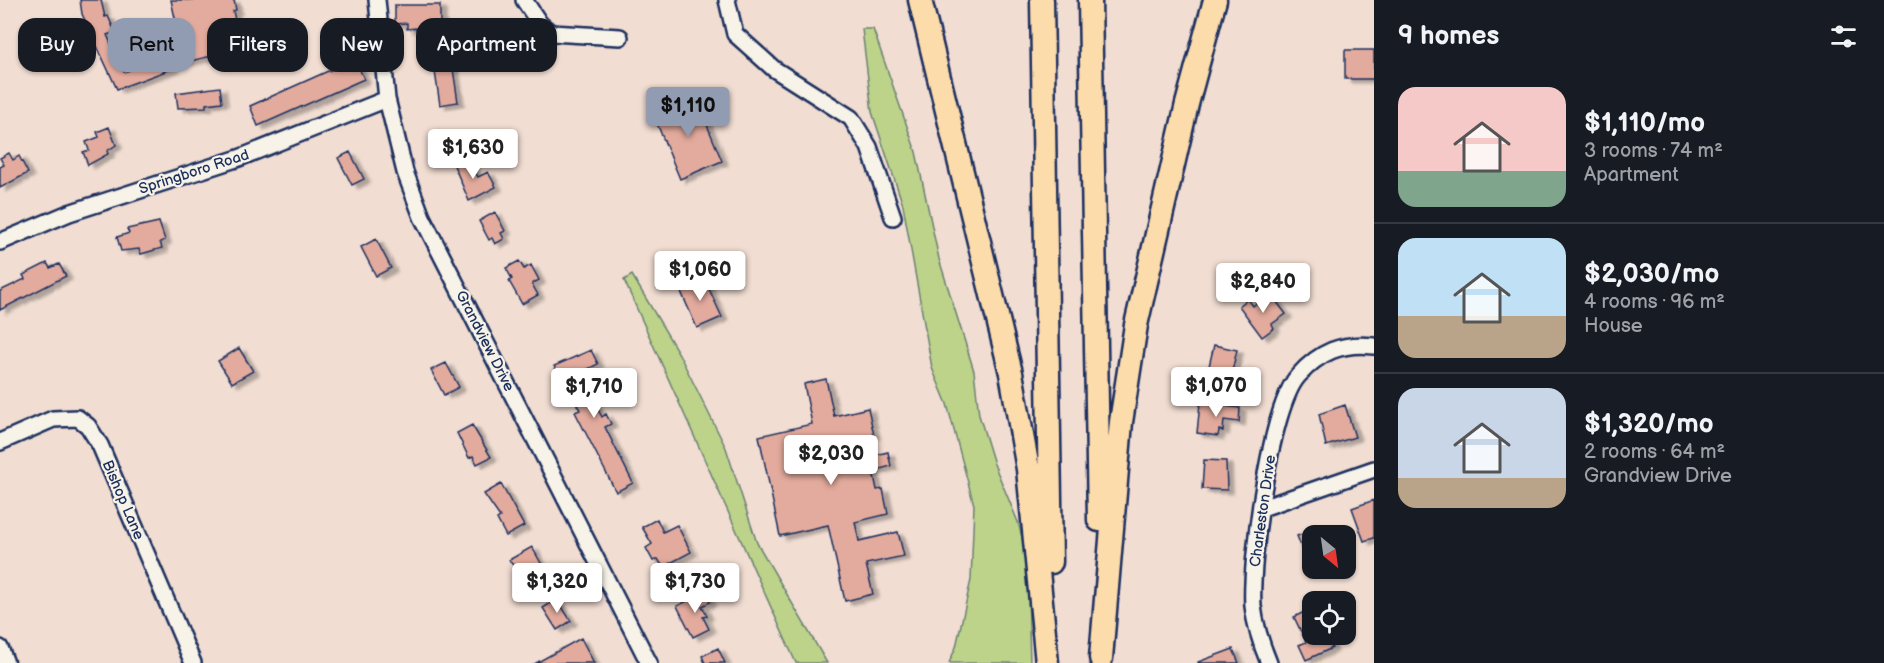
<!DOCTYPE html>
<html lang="en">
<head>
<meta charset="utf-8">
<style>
	body { margin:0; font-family:"Balsamiq Sans",sans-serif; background:#20242c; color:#f1f3f6; height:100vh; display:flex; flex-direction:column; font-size:22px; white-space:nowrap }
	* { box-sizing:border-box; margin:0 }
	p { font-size:20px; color:#9ea1a6 }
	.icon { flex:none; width:33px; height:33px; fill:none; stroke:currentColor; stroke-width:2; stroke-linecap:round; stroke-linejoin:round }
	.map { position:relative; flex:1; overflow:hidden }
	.sheet { display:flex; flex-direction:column; background:#171b24; width:510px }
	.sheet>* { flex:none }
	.banner { position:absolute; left:18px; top:18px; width:570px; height:54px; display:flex; gap:12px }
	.needle { width:39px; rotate:151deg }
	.controls { position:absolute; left:1302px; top:525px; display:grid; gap:12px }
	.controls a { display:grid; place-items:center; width:54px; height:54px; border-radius:12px; background:#171b24; box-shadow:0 2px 4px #0004; font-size:30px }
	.price { position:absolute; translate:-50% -51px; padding:0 14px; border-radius:6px; background:#fff; color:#222; font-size:20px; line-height:39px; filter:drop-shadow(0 2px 3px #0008) }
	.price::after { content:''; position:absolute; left:50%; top:36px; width:18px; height:14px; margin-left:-9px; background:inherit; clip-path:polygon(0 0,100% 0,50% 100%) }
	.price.active { background:#919bb2; color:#111 }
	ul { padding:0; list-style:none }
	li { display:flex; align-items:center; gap:18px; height:150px; padding:0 24px }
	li+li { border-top:2px solid #363941 }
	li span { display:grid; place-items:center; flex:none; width:168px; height:120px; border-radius:18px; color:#555 }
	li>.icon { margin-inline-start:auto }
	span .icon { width:72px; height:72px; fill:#fffc; stroke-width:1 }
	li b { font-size:26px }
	h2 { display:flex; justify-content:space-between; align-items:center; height:72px; padding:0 24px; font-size:26px }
	.tag { padding:0 21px; border-radius:18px; background:#171b24; box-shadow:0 2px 4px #0004; font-size:21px; line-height:54px }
	.tag.active { background:#919bb2; color:#111 }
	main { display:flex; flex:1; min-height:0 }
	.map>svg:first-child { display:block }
</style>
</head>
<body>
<main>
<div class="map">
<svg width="1374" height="663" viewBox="0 0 1374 663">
	<defs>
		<filter id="shadow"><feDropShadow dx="6" dy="3.5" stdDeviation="1.5" flood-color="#0004"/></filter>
	</defs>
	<rect width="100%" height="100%" fill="#f1ddd2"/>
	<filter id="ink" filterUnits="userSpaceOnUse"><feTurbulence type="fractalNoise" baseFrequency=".0167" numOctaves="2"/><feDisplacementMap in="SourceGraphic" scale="12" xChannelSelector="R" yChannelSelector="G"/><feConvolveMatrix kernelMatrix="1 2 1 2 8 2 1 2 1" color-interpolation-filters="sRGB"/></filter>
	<g filter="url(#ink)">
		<path fill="#bcd389" stroke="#6c8174" stroke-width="1.5" d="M862,29h11l43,123 23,107 35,112 5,44 15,49 24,58 9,34 3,107h-81l7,-16 15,-67 3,-75 -27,-101 -15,-36 -29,-163 -31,-93z
			M632,275l47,79 47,94 31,95 70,120h-31l-172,-383z"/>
		<path fill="#e3ab9d" stroke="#1b2f5e" stroke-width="1.5" filter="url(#shadow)" d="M80,0h21l4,17 3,-1 7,16 -8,3 17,37 58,-22 -11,-50h63l2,10 -3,1 7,31 -26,6 2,7 -43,10 1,3 -57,21 -35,-75z
			M395,5h45v19h-14v10h-9l-1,-6 -9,1v-6l-12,1z
			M1345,50h29v29h-29z
			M355,59l9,20 -106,47 -8,-20z
			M452,62l6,40 -18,3 -6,-40z
			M220,87l2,15 -16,2v3l-28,1 -2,-15z
			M695,96l27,65 -42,18 -27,-65z
			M109,127l7,18 -9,6 1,3 -20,11 -5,-13 6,-2 -3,-8 13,-5 -2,-5z
			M350,152l14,27 -12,6 -14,-27z
			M9,153l4,7 6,-4 9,17 -28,15v-21l4,-2 -4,-7z
			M466,156l12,21 10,-5 8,15 -27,14 -16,-38z
			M495,212l10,19 -4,2 3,6 -9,5 -3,-6 -3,2 -10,-19z
			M159,222l6,18 -5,2 2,6 -21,6 -2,-5 -18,2 -4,-14 12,-4 -2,-4z
			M376,239l15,29 -15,8 -15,-29z
			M519,261l5,8 7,-4 8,15 -7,4 6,11 -16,9 -13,-23 3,-2 -6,-11z
			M47,263l3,5 9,-4 7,12 -66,34v-19l25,-12 -2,-4z
			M703,276l19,41 -25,11 -18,-41z
			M1270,293l16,21 -14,10 2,4 -12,9 -23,-31 9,-7 5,7z
			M1214,345l23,5 -8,34 -23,-5z
			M239,348l14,23 -21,12 -14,-22z
			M591,350l7,14 -20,10 24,43 4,-3 5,10 -6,3 28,56 -17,9 -41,-80 5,-2 -26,-44z
			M446,363l13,24 -15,8 -13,-25z
			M826,379l8,37 34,-8 6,27 -7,2 4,19 17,-4 3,14 -18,5 4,19 6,-1 5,25 -33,8 4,19 39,-9 6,24 -38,8 7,30 -28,7 -17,-76 -48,11 -21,-100 53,-12 -8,-40z
			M1200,403l40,5 -1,14 -15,-2 -1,11 -4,-1 -1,6 -21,-3z
			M1345,405l10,32 -29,9 -7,-32z
			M472,425l19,32 -14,7 -4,-8 -4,2 -12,-25z
			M1204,460l22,1 1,29 -25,-1z
			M501,484l23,42 -18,10 -9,-17 3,-2 -16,-23z
			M1374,500v38l-10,3 -12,-33z
			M657,519l6,13 14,-7 14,27 -28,15 -5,-8 -5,2 -7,-13 6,-4 -10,-17z
			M1312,530v17l-9,4 -6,-15z
			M532,547l15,27 -19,11 -19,-25z
			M705,592l5,10 -8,4 5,10 -4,1 6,12 -16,8 -16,-31z
			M557,599l14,22 -14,9 -14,-22z
			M1312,608v26h14l6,14 -26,12 -7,-15 7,-3 -12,-25z
			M581,638l13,25h-58z
			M718,648l7,15h-20l-3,-7z
			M1233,649l6,14h-41v-1z"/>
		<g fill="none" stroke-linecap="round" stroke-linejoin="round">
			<g stroke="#1b2f5e" stroke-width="20">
				<path id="minor" d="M377,0l10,99 18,73 17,45 227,446
					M524,0l16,24 11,9 69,4
					M727,0l8,34 39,35 77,49 18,29 24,70
					M0,242l69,-29 170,-55 148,-59
					M0,442l53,-23 25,-1 10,8 12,19 93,218
					M1262,508l112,-39
					M0,648l6,15
					M1269,663c-7,-17 -14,-38 -16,-57 -3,-45 17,-198 45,-230 21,-24 44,-34 76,-30"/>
			</g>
			<g stroke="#1b2f5e" stroke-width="27">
				<path id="highway" d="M920,0l91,373 17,96 19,194
					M1042,0l9,562
					M1090,0l9,520
					M1101,658l20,-236 15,-97 51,-221 28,-104"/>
			</g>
			<use href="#minor" stroke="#f7f3e8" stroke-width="15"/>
			<use href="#highway" stroke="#fddcac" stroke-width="22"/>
		</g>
	</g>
	<g text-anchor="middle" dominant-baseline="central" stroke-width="4.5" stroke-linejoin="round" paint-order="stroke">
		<g font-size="15" fill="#1b2f5e" stroke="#f7f3e8">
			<text transform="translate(194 172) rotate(-18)">Springboro Road</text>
			<text transform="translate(485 341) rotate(63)">Grandview Drive</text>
			<text transform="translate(123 500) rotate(67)">Bishop Lane</text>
			<text transform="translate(1263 511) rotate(-82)">Charleston Drive</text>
		</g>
	</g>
</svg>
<div class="controls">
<a><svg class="needle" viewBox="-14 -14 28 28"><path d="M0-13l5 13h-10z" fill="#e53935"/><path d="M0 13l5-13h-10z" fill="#9ea1a6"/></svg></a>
<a><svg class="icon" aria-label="locate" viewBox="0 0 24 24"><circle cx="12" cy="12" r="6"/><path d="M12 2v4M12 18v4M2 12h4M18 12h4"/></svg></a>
</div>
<b class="price active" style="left:688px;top:138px">$1,110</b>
<b class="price" style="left:473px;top:180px">$1,630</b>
<b class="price" style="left:700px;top:302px">$1,060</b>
<b class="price" style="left:1263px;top:314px">$2,840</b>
<b class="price" style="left:1216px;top:418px">$1,070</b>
<b class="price" style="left:594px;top:419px">$1,710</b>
<b class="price" style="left:831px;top:486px">$2,030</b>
<b class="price" style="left:557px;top:614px">$1,320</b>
<b class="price" style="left:695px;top:614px">$1,730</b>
<div class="banner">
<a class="tag">Buy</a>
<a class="tag active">Rent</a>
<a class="tag">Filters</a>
<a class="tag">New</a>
<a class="tag">Apartment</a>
</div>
</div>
<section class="sheet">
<h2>9 homes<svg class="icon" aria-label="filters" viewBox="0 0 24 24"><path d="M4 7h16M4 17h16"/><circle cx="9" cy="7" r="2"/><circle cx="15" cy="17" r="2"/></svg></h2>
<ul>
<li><span style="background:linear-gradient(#f6c9c9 70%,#7fa58c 0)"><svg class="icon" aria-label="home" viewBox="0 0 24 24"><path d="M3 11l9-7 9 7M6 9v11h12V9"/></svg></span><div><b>$1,110/mo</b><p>3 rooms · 74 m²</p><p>Apartment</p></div></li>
<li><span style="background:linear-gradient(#bfe0f5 65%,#b9a48a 0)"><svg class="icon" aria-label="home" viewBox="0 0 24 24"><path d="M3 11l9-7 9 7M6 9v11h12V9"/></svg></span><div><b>$2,030/mo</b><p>4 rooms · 96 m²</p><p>House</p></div></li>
<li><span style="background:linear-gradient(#c9d6e8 75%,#b9a48a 0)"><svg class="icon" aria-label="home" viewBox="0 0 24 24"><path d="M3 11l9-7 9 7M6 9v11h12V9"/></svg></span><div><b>$1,320/mo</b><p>2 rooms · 64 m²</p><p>Grandview Drive</p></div></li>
</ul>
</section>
</main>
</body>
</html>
